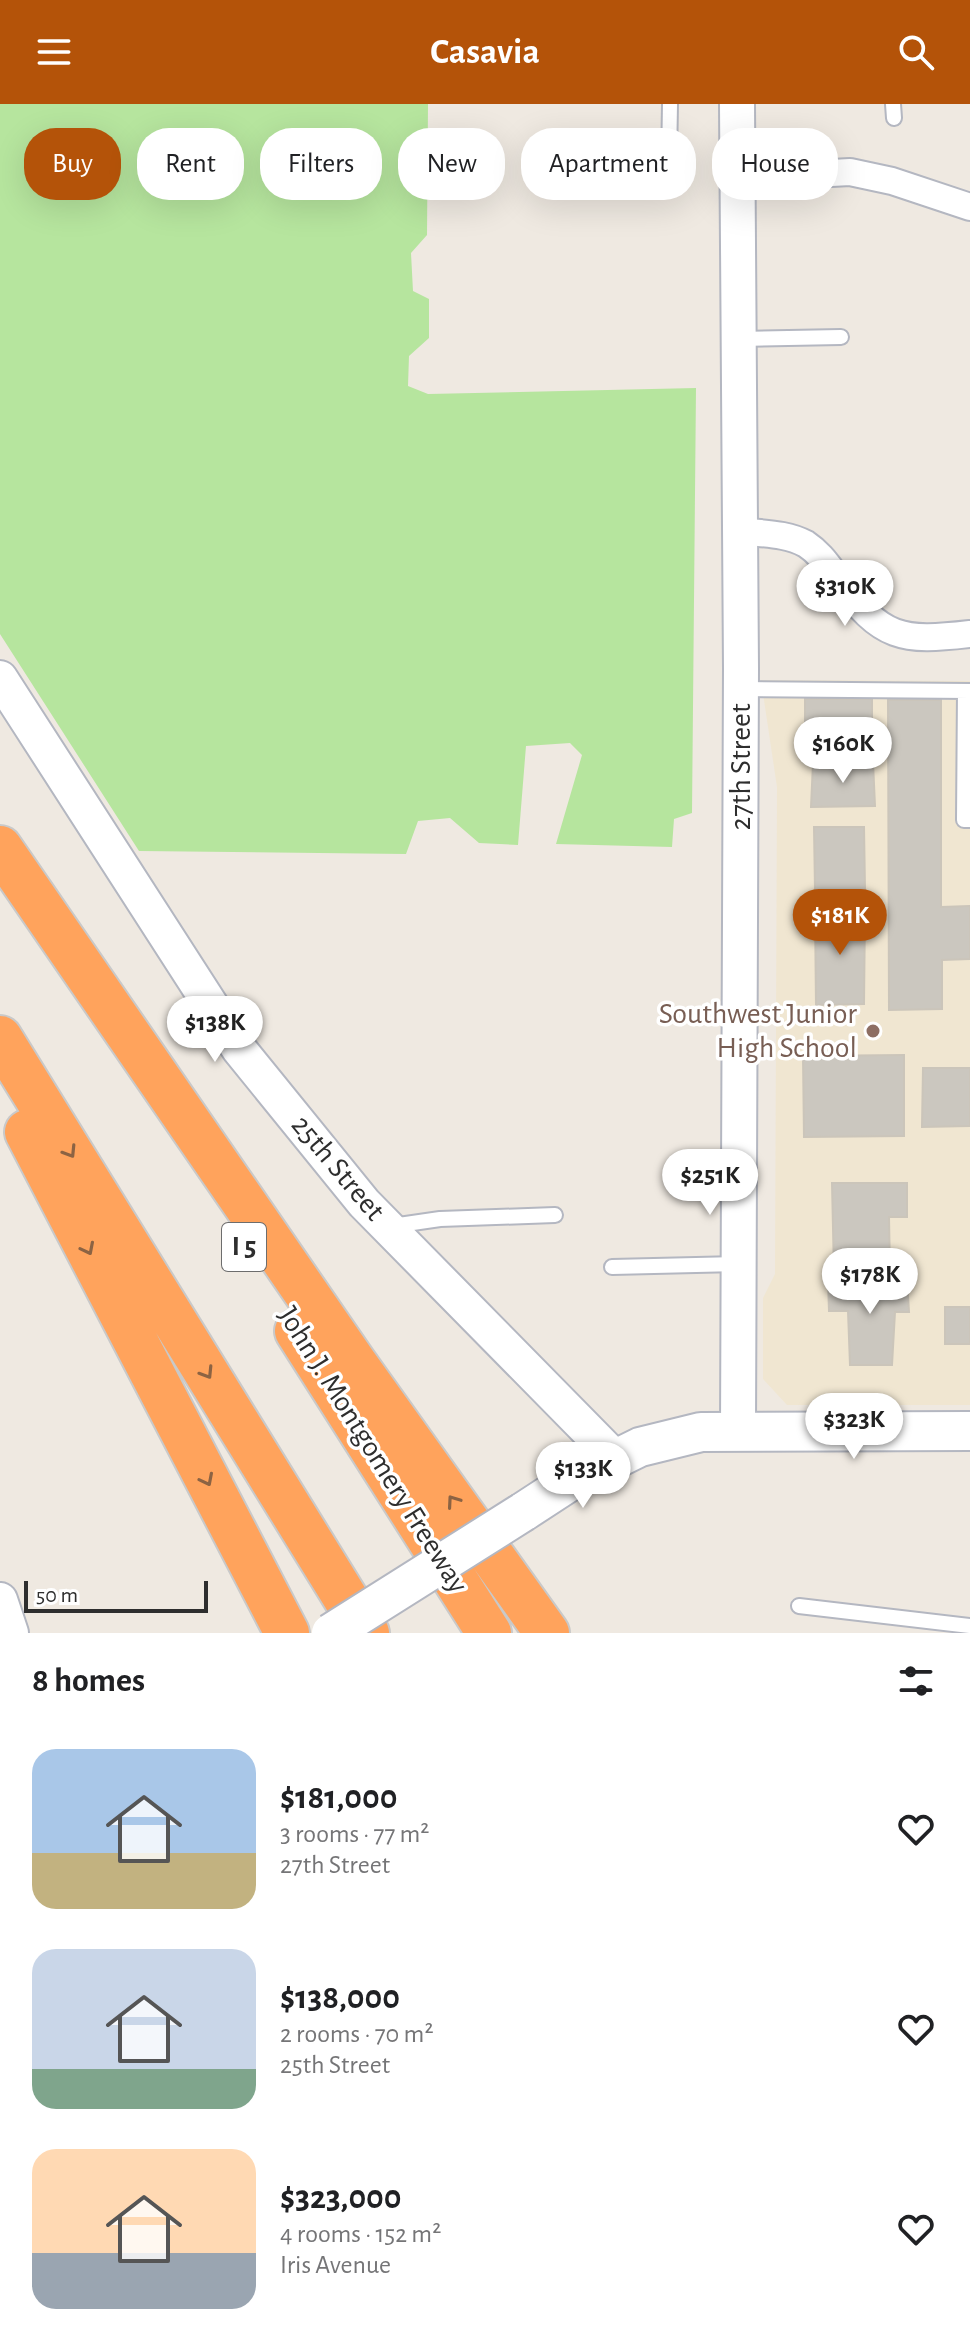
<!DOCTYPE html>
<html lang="en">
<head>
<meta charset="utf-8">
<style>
	body { margin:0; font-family:"Alegreya Sans",sans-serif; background:#f2f2f2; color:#202124; height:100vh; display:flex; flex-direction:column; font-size:30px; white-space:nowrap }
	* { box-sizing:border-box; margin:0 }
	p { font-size:26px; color:#757577 }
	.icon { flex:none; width:44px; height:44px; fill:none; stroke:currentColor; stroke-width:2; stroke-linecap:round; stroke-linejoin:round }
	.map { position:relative; height:1529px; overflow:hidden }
	.panel { display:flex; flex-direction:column; background:#fff; flex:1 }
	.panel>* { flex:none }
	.banner { position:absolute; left:24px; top:24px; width:922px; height:72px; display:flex; gap:16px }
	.scale { position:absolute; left:24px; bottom:20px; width:184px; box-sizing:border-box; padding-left:8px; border:4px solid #2e2e2e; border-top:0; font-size:22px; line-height:28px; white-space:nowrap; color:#2e2e2e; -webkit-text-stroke:6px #fff; paint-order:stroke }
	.price { position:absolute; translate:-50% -68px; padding:0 18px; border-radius:28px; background:#fff; color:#222; font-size:26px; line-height:52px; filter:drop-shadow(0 2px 4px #0008) }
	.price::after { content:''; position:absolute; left:50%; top:48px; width:24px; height:18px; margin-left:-12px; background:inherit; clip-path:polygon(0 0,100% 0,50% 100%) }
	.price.on { background:#b45309; color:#fff }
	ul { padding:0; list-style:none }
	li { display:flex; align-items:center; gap:24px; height:200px; padding:0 32px }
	li span { display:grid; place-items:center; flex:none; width:224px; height:160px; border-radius:24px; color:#555 }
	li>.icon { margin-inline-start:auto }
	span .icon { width:96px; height:96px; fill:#fffc; stroke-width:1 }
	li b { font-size:34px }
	h2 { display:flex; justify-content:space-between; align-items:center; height:96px; padding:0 32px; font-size:34px }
	.chip { padding:0 28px; border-radius:32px; background:#fff; box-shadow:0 8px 32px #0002; font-size:28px; line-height:72px }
	.chip.on { background:#b45309; color:#fff }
	header { display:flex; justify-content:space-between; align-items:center; height:104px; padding:0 32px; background:#b45309; color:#fff; font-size:36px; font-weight:700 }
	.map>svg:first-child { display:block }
</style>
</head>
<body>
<header><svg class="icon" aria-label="menu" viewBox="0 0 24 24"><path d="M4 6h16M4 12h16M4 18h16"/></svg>Casavia<svg class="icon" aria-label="search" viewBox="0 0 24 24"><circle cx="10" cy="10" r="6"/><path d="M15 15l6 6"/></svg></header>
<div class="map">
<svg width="970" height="1529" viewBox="0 0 970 1529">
	<rect width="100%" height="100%" fill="#efe9e1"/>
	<path fill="#f0e6d1" d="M761,576l209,1v724h-183l-24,-26v-81l12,-24 2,-487z"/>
	<path fill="#b6e59e" d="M0,0h428l-1,131 -16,18 2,38 16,8v39l-20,18 -1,30 20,8 268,-6 -4,425 -18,6 -2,28 -116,-3 26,-89 -12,-12 -44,3 -8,99 -39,-2 -29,-25 -32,3 -12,33 -267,-3 -139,-217z"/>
	<path fill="#cbc7bf" stroke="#cbc5ba" stroke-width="2" d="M805,595h67v43h-67z
		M888,596h53v207l29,-1v53l-28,1v49l-53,1z
		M873,658l2,44 -64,1 2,-44z
		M814,723h50l1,63h-50z
		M865,806l-1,94 -48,1 -1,-94z
		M904,951v81l-100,1 -1,-81z
		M923,964h47v58l-48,1z
		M832,1079h75v34h-18l1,55 -56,1z
		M828,1176h79l2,32h-14l-3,53h-42l-2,-54h-19z
		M945,1203h25v37h-25z"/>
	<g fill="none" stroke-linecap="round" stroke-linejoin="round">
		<g stroke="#b4b7c1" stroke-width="18">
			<path id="service" d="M893,0l1,14
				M669,58l1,-58
				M739,235l102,-2
				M741,585l229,2
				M965,587l-1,129h6
				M392,1122l48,-7 115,-4
				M612,1163l126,-3
				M799,1502l171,20"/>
		</g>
		<g stroke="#b4b7c1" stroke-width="30">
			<path id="minor" d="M737,74l113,-6 42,9 78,26
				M740,427c22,3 46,2 66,13 15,10 22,22 33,36 42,59 63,62 131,54"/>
		</g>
		<g stroke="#b4b7c1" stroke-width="38">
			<path id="tertiary" d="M737,0l4,564 -3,761
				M0,574l239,371 125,154 252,256
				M0,1496l11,33"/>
		</g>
		<g stroke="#b4b7c1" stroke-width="42">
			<path id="secondary" d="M523,1408l46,-30 71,-35 61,-15 269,-1"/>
		</g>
		<g stroke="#c9c9c9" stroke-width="48">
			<path id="motorway" d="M0,744l353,513 194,272
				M0,934l367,595
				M27,1028l260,501
				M297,1227l192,302"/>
		</g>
		<use href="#service" stroke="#fff" stroke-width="14"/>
		<use href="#minor" stroke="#fff" stroke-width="26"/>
		<use href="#tertiary" stroke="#fff" stroke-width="34"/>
		<use href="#secondary" stroke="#fff" stroke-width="38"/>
		<use href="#motorway" stroke="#ffa35c" stroke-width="44"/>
		<g stroke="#b4b7c1" stroke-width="42" stroke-linecap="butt">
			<path id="secondary-bridge" d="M331,1529l192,-121"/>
		</g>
		<use href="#secondary-bridge" stroke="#fff" stroke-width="38"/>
	</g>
	<defs><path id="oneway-chevron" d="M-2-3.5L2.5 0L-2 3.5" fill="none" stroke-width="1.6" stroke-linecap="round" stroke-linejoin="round" transform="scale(2)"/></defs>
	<g stroke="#8c6343">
		<use href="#oneway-chevron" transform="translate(70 1048) rotate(58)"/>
		<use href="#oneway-chevron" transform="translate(88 1145) rotate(63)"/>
		<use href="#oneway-chevron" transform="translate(207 1269) rotate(58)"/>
		<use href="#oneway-chevron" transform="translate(207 1376) rotate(63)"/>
		<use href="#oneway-chevron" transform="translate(453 1397) rotate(-125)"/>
	</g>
	<circle fill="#8d6e63" stroke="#fff" stroke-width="3" cx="873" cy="927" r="8"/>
	<g text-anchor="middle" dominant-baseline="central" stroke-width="7" stroke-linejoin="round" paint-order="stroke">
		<rect fill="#fff" stroke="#6d6d6d" stroke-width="2" x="222" y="1119" width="44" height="48" rx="6"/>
		<g font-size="28" font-weight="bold" fill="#2e2e2e">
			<text x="244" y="1143">I 5</text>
		</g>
		<g font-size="30" fill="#2e2e2e" stroke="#fff">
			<text transform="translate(741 663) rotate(-90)">27th Street</text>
			<text transform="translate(338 1064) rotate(50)">25th Street</text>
			<text transform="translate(373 1346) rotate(58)">John J. Montgomery Freeway</text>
		</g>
		<g font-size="30" fill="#785e54" stroke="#fff" text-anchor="end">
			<text x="857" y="910">Southwest Junior<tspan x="857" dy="34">High School</tspan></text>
		</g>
	</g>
</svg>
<div class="scale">50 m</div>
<b class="price" style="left:845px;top:524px">$310K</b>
<b class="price" style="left:843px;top:681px">$160K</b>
<b class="price on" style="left:840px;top:853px">$181K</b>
<b class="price" style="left:215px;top:960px">$138K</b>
<b class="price" style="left:710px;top:1113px">$251K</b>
<b class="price" style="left:870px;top:1212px">$178K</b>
<b class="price" style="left:854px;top:1357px">$323K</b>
<b class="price" style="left:583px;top:1406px">$133K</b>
<div class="banner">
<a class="chip on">Buy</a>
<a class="chip">Rent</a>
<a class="chip">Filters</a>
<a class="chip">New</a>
<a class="chip">Apartment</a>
<a class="chip">House</a>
</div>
</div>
<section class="panel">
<h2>8 homes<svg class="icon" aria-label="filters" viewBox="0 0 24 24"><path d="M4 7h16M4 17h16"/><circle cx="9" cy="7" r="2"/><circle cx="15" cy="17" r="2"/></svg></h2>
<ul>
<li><span style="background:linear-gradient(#a9c7e8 65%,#c2b280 0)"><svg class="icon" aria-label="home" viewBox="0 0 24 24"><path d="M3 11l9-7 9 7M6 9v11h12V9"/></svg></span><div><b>$181,000</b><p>3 rooms · 77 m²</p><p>27th Street</p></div><svg class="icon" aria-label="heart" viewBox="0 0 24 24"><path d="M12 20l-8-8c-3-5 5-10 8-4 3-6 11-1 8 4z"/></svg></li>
<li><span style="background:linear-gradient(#c9d6e8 75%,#7fa58c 0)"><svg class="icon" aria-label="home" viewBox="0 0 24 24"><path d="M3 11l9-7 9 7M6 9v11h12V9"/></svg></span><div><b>$138,000</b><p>2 rooms · 70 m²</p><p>25th Street</p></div><svg class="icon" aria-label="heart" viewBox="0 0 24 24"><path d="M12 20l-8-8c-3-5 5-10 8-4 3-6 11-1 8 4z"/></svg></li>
<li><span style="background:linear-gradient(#ffd9b3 65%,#9aa5b1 0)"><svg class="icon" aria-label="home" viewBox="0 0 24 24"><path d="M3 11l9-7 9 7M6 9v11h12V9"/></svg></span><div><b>$323,000</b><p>4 rooms · 152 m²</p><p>Iris Avenue</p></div><svg class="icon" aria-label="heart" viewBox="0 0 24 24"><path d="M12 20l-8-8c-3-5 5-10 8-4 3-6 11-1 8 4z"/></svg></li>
</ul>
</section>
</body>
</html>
